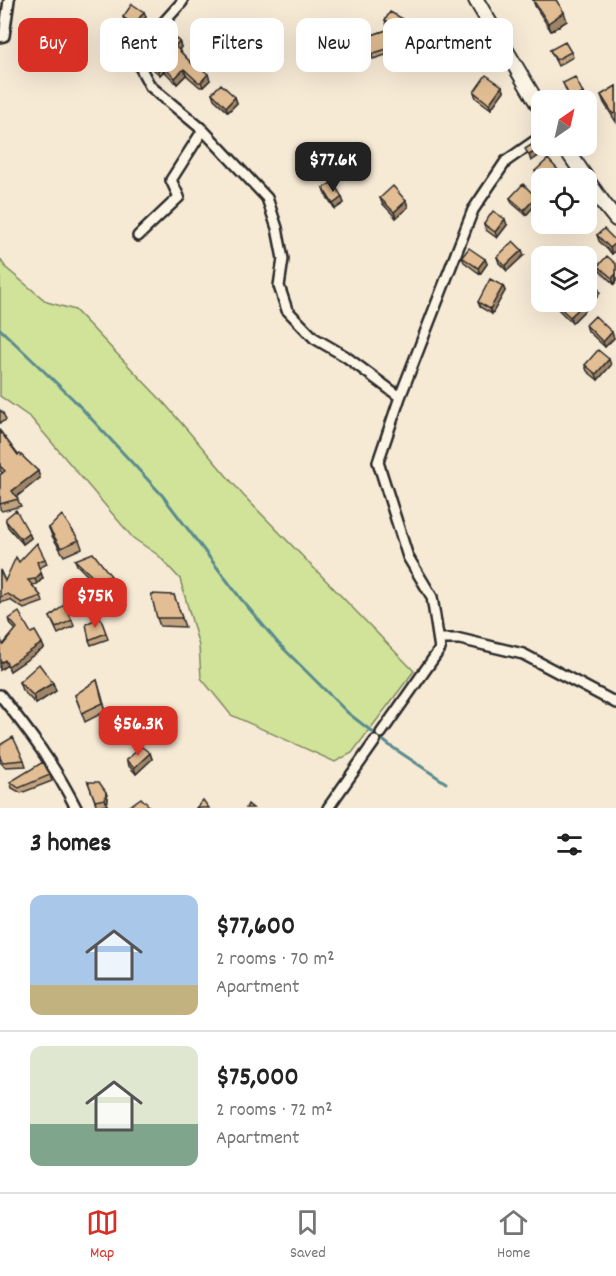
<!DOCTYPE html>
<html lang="en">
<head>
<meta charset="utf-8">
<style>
	body { margin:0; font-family:Dekko,sans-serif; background:#f2f2f2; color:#222; height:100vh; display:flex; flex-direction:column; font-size:22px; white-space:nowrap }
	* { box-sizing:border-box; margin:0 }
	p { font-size:20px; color:#767676 }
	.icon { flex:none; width:33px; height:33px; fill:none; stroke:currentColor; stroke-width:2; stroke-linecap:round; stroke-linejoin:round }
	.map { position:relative; height:808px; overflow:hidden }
	.panel { display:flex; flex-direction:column; background:#fff; flex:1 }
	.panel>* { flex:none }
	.banner { position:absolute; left:18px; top:18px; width:580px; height:54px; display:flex; gap:12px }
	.needle { width:39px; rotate:34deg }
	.controls { position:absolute; left:531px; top:90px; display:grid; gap:12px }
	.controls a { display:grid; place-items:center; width:66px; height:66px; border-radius:12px; background:#fff; box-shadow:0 6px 24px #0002; font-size:30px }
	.price { position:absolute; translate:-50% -51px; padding:0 14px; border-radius:12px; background:#d93025; color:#fff; font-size:20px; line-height:39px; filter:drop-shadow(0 2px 3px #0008) }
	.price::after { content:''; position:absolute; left:50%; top:36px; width:18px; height:14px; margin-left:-9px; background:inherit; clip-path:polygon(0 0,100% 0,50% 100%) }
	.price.current { background:#222; color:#fff }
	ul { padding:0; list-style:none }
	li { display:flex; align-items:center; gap:18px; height:150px; padding:0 30px }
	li+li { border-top:2px solid #e0e0e0 }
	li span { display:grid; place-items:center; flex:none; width:168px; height:120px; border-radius:12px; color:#555 }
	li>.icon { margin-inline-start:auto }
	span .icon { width:72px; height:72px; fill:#fffc; stroke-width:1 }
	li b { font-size:26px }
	h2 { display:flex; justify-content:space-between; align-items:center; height:72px; padding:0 30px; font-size:26px }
	.chip { padding:0 21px; border-radius:12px; background:#fff; box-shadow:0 6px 24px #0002; font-size:21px; line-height:54px }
	.chip.current { background:#d93025; color:#fff }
	.dock { display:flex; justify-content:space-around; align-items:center; height:84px; border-top:2px solid #e0e0e0; background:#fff; font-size:16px; color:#767676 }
	.dock a { display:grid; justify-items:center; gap:3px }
	.dock .current { color:#d93025 }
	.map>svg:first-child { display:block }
</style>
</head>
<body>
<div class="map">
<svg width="616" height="808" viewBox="0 0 616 808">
	<rect width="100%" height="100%" fill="#f7ead5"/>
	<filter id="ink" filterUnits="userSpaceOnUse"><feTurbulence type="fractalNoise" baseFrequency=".0167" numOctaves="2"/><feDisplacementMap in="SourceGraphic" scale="12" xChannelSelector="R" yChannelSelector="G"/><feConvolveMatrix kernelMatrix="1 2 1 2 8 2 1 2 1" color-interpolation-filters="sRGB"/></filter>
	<g filter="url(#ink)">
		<path fill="#d0e398" stroke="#7e8762" stroke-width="1.5" d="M0,259l6,9 41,34 28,8 90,94 78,91 171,176 -62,82 -17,9 -104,-47 -30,-37 -2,-32 -19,-67 -22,-24 -25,-17 -102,-120 -31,-22z"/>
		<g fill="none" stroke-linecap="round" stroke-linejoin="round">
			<path stroke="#5a8b8f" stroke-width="3" d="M0,329l73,70 89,96 79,104 37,44 70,70 41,32 57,38"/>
			<g stroke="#2b2b2b" stroke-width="14">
				<path id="street" d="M182,0v2l-27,30 -16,33 11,21 53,44 64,68 10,30 6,31 -4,27 8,24 27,28 31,18 55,41
					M0,37l4,-1 5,-36
					M138,236l41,-39 -8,-17 32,-50
					M440,639h20l63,15 93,49
					M0,695c29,36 55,71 76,113
					M381,733l59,-84 -8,-52 -24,-40 -30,-95 22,-65 73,-187 33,-49 36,-25
					M328,808l47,-67"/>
			</g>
			<g stroke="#2b2b2b" stroke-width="18">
				<path id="secondary" d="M476,0l66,111
					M564,146l22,32
					M586,179l18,25 12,15"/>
			</g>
			<use href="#street" stroke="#fcf5e5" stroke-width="9"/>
			<use href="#secondary" stroke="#fcf5e5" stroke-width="14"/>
		</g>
		<path fill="#c3a37f" stroke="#2b2b2b" stroke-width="1.5" d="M533,0h23l11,21 -16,10 -16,-25z
			M144,12l2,5 -10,13 -11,-8 -2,-5z
			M385,20l24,2 2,6 -4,8 -20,-10z
			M387,30l8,22 -22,7 -7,-22z
			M179,41l2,6 -2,3 16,17 15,13 -7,7h-3l-14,-12 -9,9 -13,-13 -4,4 -13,-11 -2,-6 14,-9z
			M550,50l21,2 2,5 -15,9z
			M563,83l20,10 2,6 -3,1h-11z
			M502,86l2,5 -13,18 -15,-11 -2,-6z
			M616,86v36l-12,-19 -3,-8z
			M212,93l23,4 2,6 -9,9 -14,-13z
			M558,170l2,5 -18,3v3l-5,-4 -2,-6z
			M323,188l21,15 -9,6 -10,-15z
			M380,198l26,3 2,6 -12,11 -14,-15z
			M510,198l28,4 -12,13 -14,-12z
			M484,224l23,1 -10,13 -11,-8z
			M597,235l19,6v9l-4,4 -13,-13z
			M524,255l-17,16 -8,-8 -2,-6z
			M462,257l23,2 2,5 -7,10 -16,-12z
			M616,264v17l-2,3 -14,-13 -2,-5z
			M503,286l2,5 -13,23 -12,-7 -2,-5z
			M598,288l2,5 -7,9 -21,21 -17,-17 -1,-4z
			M586,325l28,13 -9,9 -17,-16z
			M585,365h26l-13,15 -11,-9z
			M0,410l3,3 3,7 -6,3z
			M0,431l18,24 22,23 -24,19 5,9 -19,5 -2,-2v-34l2,-2 -2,-3z
			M6,521l23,12 2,5 -8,6 -15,-17z
			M49,528l30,12 3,8 -18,8 -12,-20z
			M45,559l2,5 -8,4 4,10 -6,6 -5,1 9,11 2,6 -19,7 -14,-9 -10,3v-33l5,11 14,-19z
			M75,560l36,16 2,5 -15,5 -21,-21z
			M174,595l11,32 -25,-1 -3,-8z
			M50,617l22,3 2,6 -16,8z
			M100,617l8,22 -17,6 -2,-5z
			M9,619l22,14 13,15 -34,23 -3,-6 -7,5 3,-25 13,-15 -5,-5z
			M97,680l9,31 -21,11 -10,-27z
			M19,682l34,1 3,8 -20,13 -14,-14z
			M0,745l24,15 2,6 -21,1 -5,-5z
			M150,753l2,6 -16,15 -8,-9 -2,-5z
			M50,775l2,6 -31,12 -9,-5 -2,-6z
			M88,782l20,16 -1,7 -10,2z"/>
		<path fill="#9f8568" stroke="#2b2b2b" stroke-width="1.5" d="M144,12l2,5 -10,13 -2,-5z
			M564,12l3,9 -16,10 -3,-8z
			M409,22l2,6 -4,8 -2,-5z
			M179,41l2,6 -4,5 -2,-6z
			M162,65l2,6 -4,4 -2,-5z
			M184,69l2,6 -9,9 -2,-6z
			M208,74l2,6 -7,7 -2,-5z
			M502,86l2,5 -13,18 -2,-5z
			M235,97l2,6 -9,9 -2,-5z
			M544,146h6l1,2 -20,13 -2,-6z
			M558,170l2,5 -4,3h-7z
			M342,197l2,6 -9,6 -2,-5z
			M536,197l2,5 -12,13 -2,-5z
			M406,201l2,6 -12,11 -2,-6z
			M505,219l2,6 -10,13 -2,-6z
			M616,243v7l-4,4 -2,-6z
			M522,250l2,5 -17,16 -2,-5z
			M485,259l2,5 -7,10 -2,-6z
			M616,274v7l-2,3 -2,-6z
			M503,286l2,5 -13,23 -2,-5z
			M598,288l2,5 -7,9 -21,21 -2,-6 16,-15z
			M612,332l2,6 -9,9 -2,-5z
			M609,359l2,6 -13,15 -2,-6z
			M38,471l2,7 -25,20 -3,-7z
			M29,533l2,5 -8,6 -2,-5z
			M41,573l2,5 -6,6 -2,-5z
			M42,643l2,5 -34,23 -2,-5z
			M5,660l2,5 -7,5v-7z
			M53,683l3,8 -20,13 -3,-9z
			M150,753l2,6 -16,15 -2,-6z
			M106,792l2,6 -1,7 -2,-6z"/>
		<path fill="#e3be94" stroke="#2b2b2b" stroke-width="1.5" d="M533,0h23l8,12 -16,11z
			M132,4l12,8 -10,13 -11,-8z
			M390,12l19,10 -4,9 -20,-11z
			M387,30l6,17 -22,7 -5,-17z
			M169,34l10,7 -4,5 20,21 2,-2 11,9 -7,8h-3l-14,-13 -9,9 -13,-13 -4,5 -13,-12 10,-12 4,3z
			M565,42l6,10 -15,8 -6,-10z
			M486,75l16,11 -13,18 -15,-12z
			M575,77l8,16 -12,7 -8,-17z
			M221,84l14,13 -9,10 -14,-14z
			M616,86v26l-3,2 -12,-19z
			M542,138v8h2l-15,9 -4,-6z
			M548,159l10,11 -9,8h-7l-7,-7z
			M333,182l9,15 -9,7 -10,-16z
			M523,184l13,13 -12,13 -14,-12z
			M393,186l13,15 -12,11 -14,-14z
			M493,211l12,8 -10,13 -11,-8z
			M604,229l12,12v2l-6,5 -13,-13z
			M513,241l9,9 -17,16 -8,-9z
			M469,248l16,11 -7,9 -16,-11z
			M607,256l9,8v10l-4,4 -14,-12z
			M490,279l13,7 -13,23 -12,-7z
			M586,279l12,9 -12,13z
			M554,302h32l-16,15z
			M595,316l17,16 -9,10 -17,-17z
			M598,350l11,9 -13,15 -11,-9z
			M0,431l18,24 2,-1 18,17 -26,20 6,8 -18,5v-29l5,-4 -5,-5z
			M16,510l13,23 -8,6 -15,-18v-3z
			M62,515l17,25 -18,8 -12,-20z
			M37,543l8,16 -8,3 4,11 -6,6 -7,1 13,16 -19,7 -14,-9 -8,3v-27l5,11 11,-24 3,5z
			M93,553l18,23 -15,4 -21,-20z
			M151,594l23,1 8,23h-25z
			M64,605l8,15 -16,8 -6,-11z
			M19,612l12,21 4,-2 7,12 -34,23 -3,-6 -5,3v-26l3,8 14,-17 -8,-9z
			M100,617l6,16 -17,7 -3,-16z
			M39,664l14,19 -20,12 -14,-13z
			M97,680l6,23 -21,10 -7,-18z
			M13,737l11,23 -21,2 -3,-4v-13z
			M142,747l8,6 -16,15 -8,-8z
			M43,762l7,13 -31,13 -9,-6z
			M88,782h11l7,10 -1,7 -10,2z
			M141,798l10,10h-24z
			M203,800l6,8h-13z
			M248,804l5,4h-7z"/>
	</g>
</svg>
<div class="controls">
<a><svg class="needle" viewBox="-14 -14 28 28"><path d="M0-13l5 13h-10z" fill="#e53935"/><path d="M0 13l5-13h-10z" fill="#767676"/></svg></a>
<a><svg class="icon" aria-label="locate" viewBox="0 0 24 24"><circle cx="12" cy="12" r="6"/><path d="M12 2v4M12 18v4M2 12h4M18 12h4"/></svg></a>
<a><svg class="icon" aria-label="layers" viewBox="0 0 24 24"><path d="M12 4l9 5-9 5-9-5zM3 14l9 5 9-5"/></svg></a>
</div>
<b class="price current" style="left:333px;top:193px">$77.6K</b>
<b class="price" style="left:95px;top:629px">$75K</b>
<b class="price" style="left:138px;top:757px">$56.3K</b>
<div class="banner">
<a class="chip current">Buy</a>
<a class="chip">Rent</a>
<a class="chip">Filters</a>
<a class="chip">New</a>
<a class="chip">Apartment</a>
</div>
</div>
<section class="panel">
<h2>3 homes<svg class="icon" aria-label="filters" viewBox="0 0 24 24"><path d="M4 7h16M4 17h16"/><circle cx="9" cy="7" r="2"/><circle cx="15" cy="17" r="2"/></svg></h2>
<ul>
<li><span style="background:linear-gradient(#a9c7e8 75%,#c2b280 0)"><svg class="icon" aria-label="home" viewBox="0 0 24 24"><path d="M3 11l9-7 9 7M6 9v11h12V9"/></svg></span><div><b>$77,600</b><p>2 rooms · 70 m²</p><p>Apartment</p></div></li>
<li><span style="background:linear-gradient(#dfe7d0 65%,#7fa58c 0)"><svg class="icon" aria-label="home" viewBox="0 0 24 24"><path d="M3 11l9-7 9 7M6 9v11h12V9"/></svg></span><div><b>$75,000</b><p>2 rooms · 72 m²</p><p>Apartment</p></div></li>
</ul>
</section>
<nav class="dock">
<a class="current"><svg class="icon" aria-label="map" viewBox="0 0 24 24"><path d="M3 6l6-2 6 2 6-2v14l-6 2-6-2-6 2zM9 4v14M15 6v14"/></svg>Map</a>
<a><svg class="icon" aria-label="saved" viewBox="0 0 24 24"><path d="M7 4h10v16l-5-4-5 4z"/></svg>Saved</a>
<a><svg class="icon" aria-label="home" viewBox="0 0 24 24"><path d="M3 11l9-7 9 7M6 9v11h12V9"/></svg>Home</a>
</nav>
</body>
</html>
